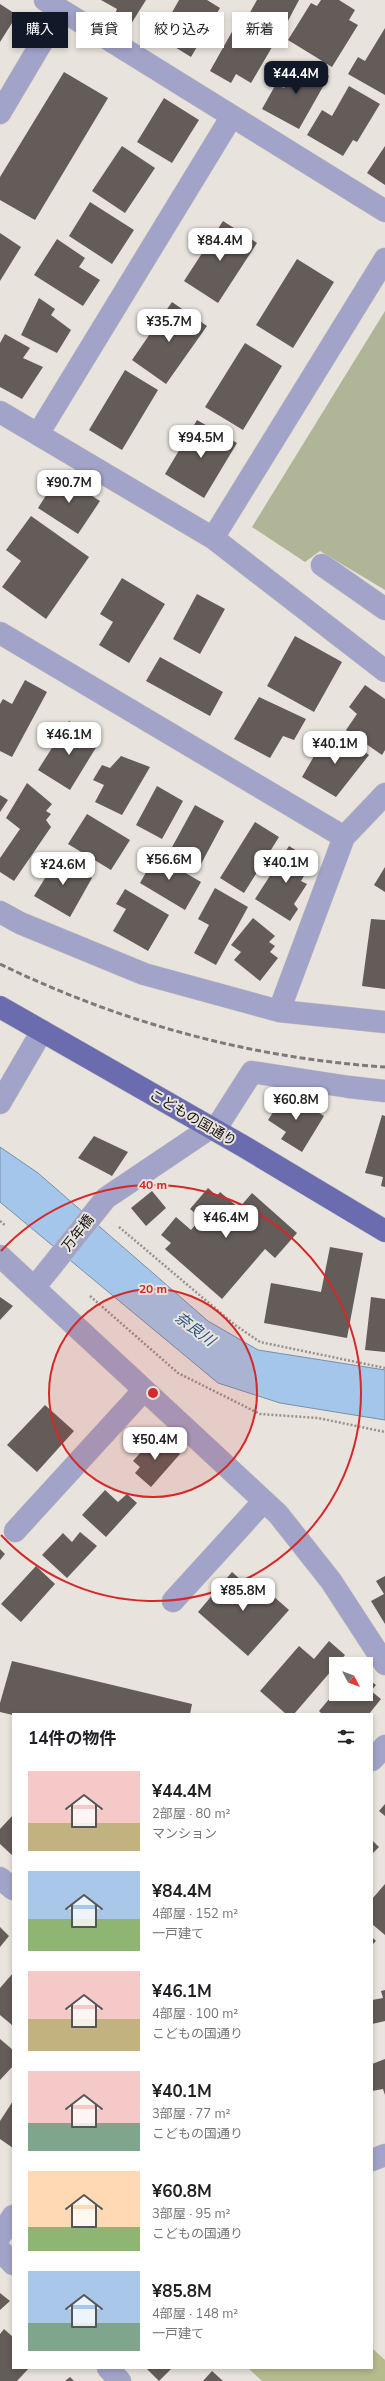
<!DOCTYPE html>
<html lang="ja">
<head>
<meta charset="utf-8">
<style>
	body { margin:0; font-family:"Nunito Sans","Noto Sans JP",sans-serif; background:#f6f6f6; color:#202124; height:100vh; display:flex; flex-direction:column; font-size:15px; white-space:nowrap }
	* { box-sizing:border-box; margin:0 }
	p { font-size:13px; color:#757577 }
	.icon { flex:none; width:22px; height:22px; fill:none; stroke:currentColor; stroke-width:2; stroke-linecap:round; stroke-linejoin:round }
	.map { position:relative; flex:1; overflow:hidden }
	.details { position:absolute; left:12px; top:1713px; width:361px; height:656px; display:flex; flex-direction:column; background:#fff; border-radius:0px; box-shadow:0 2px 6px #0003 }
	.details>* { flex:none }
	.banner { position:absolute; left:12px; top:12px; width:361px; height:36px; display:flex; gap:8px }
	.needle { width:26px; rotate:131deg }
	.buttons { position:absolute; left:329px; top:1657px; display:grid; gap:8px }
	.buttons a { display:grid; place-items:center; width:44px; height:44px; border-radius:0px; background:#fff; box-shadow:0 2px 6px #0003; font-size:20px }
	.price { position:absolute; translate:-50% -34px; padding:0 9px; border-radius:8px; background:#fff; color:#222; font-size:13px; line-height:26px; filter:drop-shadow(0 1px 2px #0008) }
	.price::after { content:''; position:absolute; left:50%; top:24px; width:12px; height:9px; margin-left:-6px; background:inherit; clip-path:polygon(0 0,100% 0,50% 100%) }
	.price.on { background:#111827; color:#fff }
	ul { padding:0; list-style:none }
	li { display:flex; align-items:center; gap:12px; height:100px; padding:0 16px }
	li span { display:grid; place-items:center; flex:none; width:112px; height:80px; border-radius:0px; color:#555 }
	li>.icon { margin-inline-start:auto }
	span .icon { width:48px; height:48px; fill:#fffc; stroke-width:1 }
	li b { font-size:17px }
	h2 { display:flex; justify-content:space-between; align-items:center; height:48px; padding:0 16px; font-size:17px }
	.pill { padding:0 14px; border-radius:0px; background:#fff; box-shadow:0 2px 6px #0003; font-size:14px; line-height:36px }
	.pill.on { background:#111827; color:#fff }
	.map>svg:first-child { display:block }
</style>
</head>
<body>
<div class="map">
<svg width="385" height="2381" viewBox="0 0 385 2381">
	<rect width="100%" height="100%" fill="#e8e3dc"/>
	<path fill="#b1b597" d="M385,311v279l-65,-39 -15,11 -53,-35z"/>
	<path fill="#b6bb8d" d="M372,2348l13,12v21h-123l-14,-13h124z"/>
	<path fill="#a4c6ea" stroke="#7890a8" d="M0,1147l38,26 170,148 50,29 127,20v50l-105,-17 -62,-20 -218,-181z"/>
	<path fill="#635c59" d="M101,0h45l-15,24 -16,-10 2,-5z
		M179,0h28l13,8 -29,49 -39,-24 12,-21 6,4z
		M257,0h42l-18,34 -33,-18z
		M321,0h18l16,10 -6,10 9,5 -26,42 -44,-27 23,-37 6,3z
		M0,4l17,11 -17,27z
		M238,21l37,21 -24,41 -15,-9 -5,9 -21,-12z
		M385,28v67l-37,-21 10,-17 7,4z
		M300,61l29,15 -30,53 -37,-20 14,-25 8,4z
		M64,72l44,26 -73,122 -35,-20v-23z
		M349,86l31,18 -23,38 -4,-2 -10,16 -36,-21 15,-25 10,6z
		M164,98l35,22 -27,43 -35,-21z
		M122,146l33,22 -30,45 -33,-22z
		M385,146v39l-18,-12z
		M90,202l44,28 -22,34 -43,-28z
		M223,221l34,22 -39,60 -34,-22z
		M0,233l21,14 -21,34z
		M57,239l28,19 -6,9 21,13 -17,26 -49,-31z
		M297,259l37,23 -41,66 -37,-23z
		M39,298l16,11 -4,6 20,15 -14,23 -36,-18z
		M172,302l35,24 -41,58 -34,-24z
		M5,334l25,14 -7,10 20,9 -21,32 -22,-12v-44z
		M245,343l37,23 -39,64 -38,-23z
		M125,370l33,20 -36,60 -33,-20z
		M197,420l40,23 -33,55 -39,-24z
		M59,475l41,26 -22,33 -40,-26z
		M31,516l58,41 -43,62 -44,-32 19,-26 -15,-11z
		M122,578l43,26 -36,59 -30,-18 14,-23 -13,-8z
		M197,594l28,15 -25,45 -27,-15z
		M295,636l47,26 -28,50 -47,-26z
		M160,657l63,35 -13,24 -64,-35z
		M25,680l22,12 -35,65 -12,-6v-47l3,-5 9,5z
		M365,685l20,14v51l-3,5 -36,-25 11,-16 -8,-7z
		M259,697l47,22 -12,21 -11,-4 -13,22 -36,-19z
		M69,721l31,20 -30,49 -32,-20z
		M340,735l29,20 -33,42 -34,-20 23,-40 7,4z
		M121,756l29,11 -28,48 -27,-13 9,-17 -11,-5 9,-15 8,3z
		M27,783l25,21 -6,7 5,3 -5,6 5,7 -37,54 -14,-9v-14l20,-29 -14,-11z
		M157,786l26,15 -21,38 -26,-14z
		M0,795l8,5 -8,12z
		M195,805l29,16 -23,43 -30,-15z
		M87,814l43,26 -19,30 -43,-26z
		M255,822l24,15 -35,56 -24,-15z
		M289,846l24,15 -12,20 6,3 -13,20 4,5 -8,12 -35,-22z
		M148,851l53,31 -16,28 -45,-27 9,-16 -8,-5z
		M52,854l40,24 -22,39 -36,-21 16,-26 -6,-3z
		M385,867v25l-11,-7z
		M215,888l33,19 -32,58 -22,-12 15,-28 -11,-6z
		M125,889l44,26 -21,36 -35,-20 13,-22 -10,-5z
		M253,918l22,18 -6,6 6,4 -5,6 8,6 -18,23 -26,-21 7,-8 -10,-7z
		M371,919l14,1v69l-23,-3z
		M286,1092l38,24 -22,36 -21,-13 5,-7 -18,-12z
		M382,1115l3,1v71l-4,-1 2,-9 -18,-4z
		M94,1136l34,16 -16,24 -34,-18z
		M208,1188l9,8 3,-4 19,16 13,-15 45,40 -22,25 -10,-9 -43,50 -57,-50 6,-6 -10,-8 15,-18 15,13 10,-12 -11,-9z
		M152,1191l14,17 -20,18 -15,-18z
		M330,1247l33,6 -16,85 -83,-15 7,-40 50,9z
		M0,1297l13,9 -13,14z
		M371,1297l14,2v53l-20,-2z
		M45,1405l29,26 -37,41 -30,-27z
		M162,1438l18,16 -29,33 -16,-14 5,-6 -7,-6 15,-17 5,5z
		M105,1490l13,12 9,-8 10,9 -31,34 -24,-22z
		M80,1532l17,14 -30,32 -25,-23 21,-22 9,9z
		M0,1549l5,5 -5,6z
		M36,1566l19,18 -34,38 -20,-18z
		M232,1572l17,15 6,-7 34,30 -41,46 -50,-44z
		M385,1576v48l-14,-23 13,-7 -8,-13z
		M329,1641l16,14 -51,59h-8l-26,-23 39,-45 15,13z
		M12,1661l180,43 -2,10 -177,1 -13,-3v-9z
		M366,1677l10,8 -5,6 10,8 -12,15h-47l-3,-3 17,-20v3h30z
		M385,1804v12l-6,-5z
		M13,1815v41l-13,-12v-15z
		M372,1840l7,7 -7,7z
		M385,1884v51l-13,-11v-25z
		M0,1927l9,9 -9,11z
		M372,1937l4,4 -4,4z
		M13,1973v51l-1,1 -12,-10v-27z
		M385,1990v31l-13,3v-24l11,-2 -2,-7z
		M0,2039l13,11v16l-13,14z
		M385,2059v36l-2,-6 -11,2v-27z
		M13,2101v47l-13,-9v-18z
		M0,2293l10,8 -10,9z
		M4,2329l9,8v31h16l-12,13h-17v-47z
		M146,2368h26l-13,13z
		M212,2371l11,10h-20z
		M70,2377l4,4h-9z"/>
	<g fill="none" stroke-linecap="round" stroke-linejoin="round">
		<g stroke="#c6c1bb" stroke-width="23">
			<path id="minor" d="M45,0l340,211
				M0,113l61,-103
				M0,412l213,126 172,-279
				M38,434l194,-318
				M213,538l172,133
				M322,565l63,44
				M0,633l344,204 -65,174
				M344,837l41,-43
				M0,912l20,11 124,51 135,37 106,11
				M0,1103l42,-72
				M215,1130l37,-58 97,15 36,4
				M0,1256l278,258 53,67 54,83
				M34,1288l72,-90 104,-70
				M15,1531l129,-141
				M173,1601l91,-100
				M372,1760l13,-14
				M0,1878l13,11
				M372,2160l13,-5
				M0,2236l13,-20
				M0,2250l13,14
				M108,2368l12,13"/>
		</g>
		<g stroke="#c6c1bb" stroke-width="23">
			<path id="major" d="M0,1007l243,139 142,85"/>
		</g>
		<path stroke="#95918c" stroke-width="2.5" stroke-dasharray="2 2" stroke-linecap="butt" d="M0,1221l6,5
			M119,1227l116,98 25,17 125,26
			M90,1296l88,77 82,41 58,4 67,14"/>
		<use href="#minor" stroke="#a1a3c9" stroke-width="22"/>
		<use href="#major" stroke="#6a6caf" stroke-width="22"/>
		<path stroke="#7e7a76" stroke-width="3" stroke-dasharray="6 3" stroke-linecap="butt" d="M0,964c121,59 251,94 385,103"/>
	</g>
	<circle cx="153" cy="1393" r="104" fill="#d62828" fill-opacity=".12"/>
	<g fill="none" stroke="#d62828" stroke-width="2">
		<circle cx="153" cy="1393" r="104"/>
		<path d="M1 1251A208 208 0 1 1 1 1535"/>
	</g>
	<g text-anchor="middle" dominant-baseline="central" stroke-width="4" stroke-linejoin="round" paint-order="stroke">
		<g font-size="14" fill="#13110f" stroke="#e8e3dc">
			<text transform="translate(193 1118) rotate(30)">こどもの国通り</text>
			<text transform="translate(78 1233) rotate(-52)">万年橋</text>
		</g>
		<g font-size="15" font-style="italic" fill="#1f507e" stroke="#e8e3dc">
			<text transform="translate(195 1329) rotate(37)">奈良川</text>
		</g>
	</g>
	<circle cx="153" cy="1393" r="6" fill="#d62828" stroke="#e8e3dc" stroke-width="2"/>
	<g font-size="12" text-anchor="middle" font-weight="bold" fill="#d62828" stroke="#e8e3dc" stroke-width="4" stroke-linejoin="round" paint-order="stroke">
		<text x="153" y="1189">40 m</text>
		<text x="153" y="1293">20 m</text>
	</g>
</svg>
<div class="buttons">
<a><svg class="needle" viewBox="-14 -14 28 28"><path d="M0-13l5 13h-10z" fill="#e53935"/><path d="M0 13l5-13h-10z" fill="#757577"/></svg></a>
</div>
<b class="price on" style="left:296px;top:95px">¥44.4M</b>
<b class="price" style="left:220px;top:262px">¥84.4M</b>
<b class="price" style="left:169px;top:343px">¥35.7M</b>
<b class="price" style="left:201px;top:459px">¥94.5M</b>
<b class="price" style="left:69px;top:504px">¥90.7M</b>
<b class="price" style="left:69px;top:756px">¥46.1M</b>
<b class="price" style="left:335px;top:765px">¥40.1M</b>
<b class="price" style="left:169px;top:881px">¥56.6M</b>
<b class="price" style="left:286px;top:884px">¥40.1M</b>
<b class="price" style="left:63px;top:886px">¥24.6M</b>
<b class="price" style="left:296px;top:1121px">¥60.8M</b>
<b class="price" style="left:226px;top:1239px">¥46.4M</b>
<b class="price" style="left:155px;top:1461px">¥50.4M</b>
<b class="price" style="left:243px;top:1612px">¥85.8M</b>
<div class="banner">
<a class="pill on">購入</a>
<a class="pill">賃貸</a>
<a class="pill">絞り込み</a>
<a class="pill">新着</a>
</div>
<section class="details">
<h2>14件の物件<svg class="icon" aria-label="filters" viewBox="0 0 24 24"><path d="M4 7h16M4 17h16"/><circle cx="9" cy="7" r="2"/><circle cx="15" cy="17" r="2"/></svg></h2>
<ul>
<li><span style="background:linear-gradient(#f6c9c9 65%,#c2b280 0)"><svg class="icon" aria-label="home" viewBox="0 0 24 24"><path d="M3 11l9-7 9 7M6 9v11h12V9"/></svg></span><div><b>¥44.4M</b><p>2部屋 · 80 m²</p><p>マンション</p></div></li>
<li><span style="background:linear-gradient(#a9c7e8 60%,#8fb573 0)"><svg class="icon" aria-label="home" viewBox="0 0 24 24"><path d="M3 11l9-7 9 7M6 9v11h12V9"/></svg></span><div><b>¥84.4M</b><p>4部屋 · 152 m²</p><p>一戸建て</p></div></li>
<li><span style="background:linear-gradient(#f6c9c9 60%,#c2b280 0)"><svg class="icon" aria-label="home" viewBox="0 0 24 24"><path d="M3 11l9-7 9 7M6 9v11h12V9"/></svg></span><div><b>¥46.1M</b><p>4部屋 · 100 m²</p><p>こどもの国通り</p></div></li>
<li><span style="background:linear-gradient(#f6c9c9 65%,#7fa58c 0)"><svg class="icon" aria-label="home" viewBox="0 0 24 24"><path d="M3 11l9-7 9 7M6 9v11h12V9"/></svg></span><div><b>¥40.1M</b><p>3部屋 · 77 m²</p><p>こどもの国通り</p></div></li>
<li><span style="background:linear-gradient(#ffd9b3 70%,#8fb573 0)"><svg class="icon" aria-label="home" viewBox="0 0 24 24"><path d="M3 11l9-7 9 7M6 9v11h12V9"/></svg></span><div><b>¥60.8M</b><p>3部屋 · 95 m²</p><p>こどもの国通り</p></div></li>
<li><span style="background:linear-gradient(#a9c7e8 65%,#7fa58c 0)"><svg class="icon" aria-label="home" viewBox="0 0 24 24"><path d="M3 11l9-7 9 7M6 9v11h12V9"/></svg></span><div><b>¥85.8M</b><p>4部屋 · 148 m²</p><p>一戸建て</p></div></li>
</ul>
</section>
</div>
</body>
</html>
